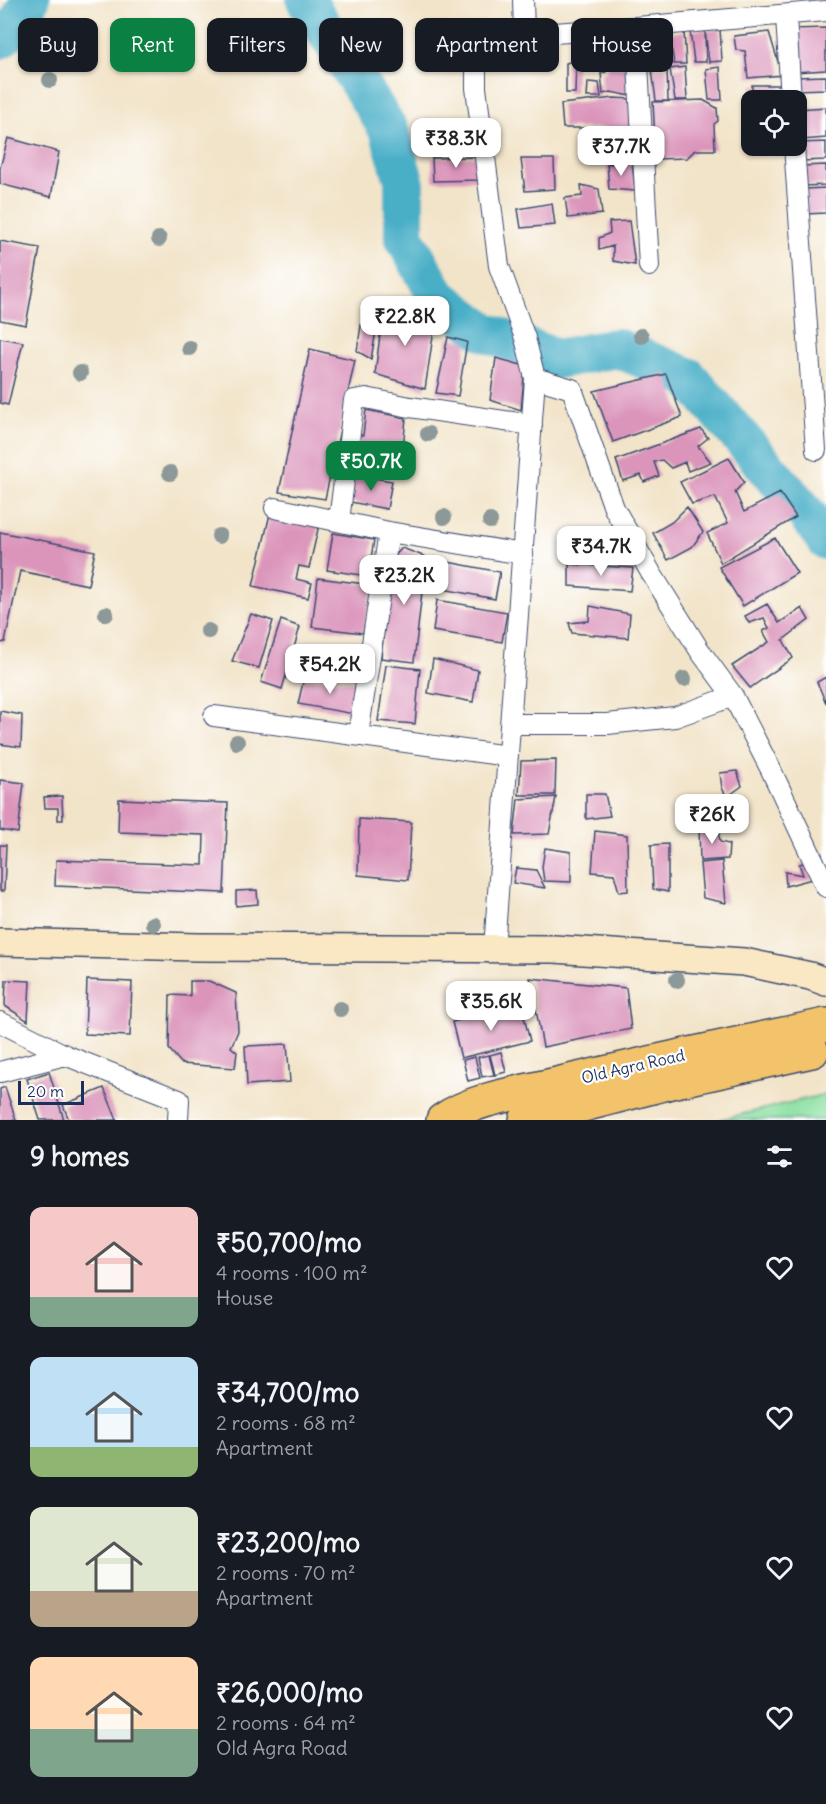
<!DOCTYPE html>
<html lang="en">
<head>
<meta charset="utf-8">
<style>
	body { margin:0; font-family:Delius,sans-serif; background:#242831; color:#f1f3f6; height:100vh; display:flex; flex-direction:column; font-size:22px; white-space:nowrap }
	* { box-sizing:border-box; margin:0 }
	p { font-size:20px; color:#9ea1a6 }
	.icon { flex:none; width:33px; height:33px; fill:none; stroke:currentColor; stroke-width:2; stroke-linecap:round; stroke-linejoin:round }
	.map { position:relative; height:1120px; overflow:hidden }
	.drawer { display:flex; flex-direction:column; background:#171b24; flex:1 }
	.drawer>* { flex:none }
	.hud { position:absolute; left:18px; top:18px; width:790px; height:54px; display:flex; gap:12px }
	.tools { position:absolute; left:741px; top:90px; display:grid; gap:12px }
	.tools a { display:grid; place-items:center; width:66px; height:66px; border-radius:12px; background:#171b24; box-shadow:0 2px 4px #0004; font-size:30px }
	.scale { position:absolute; left:18px; bottom:15px; width:66px; box-sizing:border-box; padding-left:6px; border:3px solid #1b2f5e; border-top:0; font-size:16px; line-height:21px; white-space:nowrap; color:#1b2f5e; -webkit-text-stroke:4px #fff; paint-order:stroke }
	.price { position:absolute; translate:-50% -51px; padding:0 14px; border-radius:12px; background:#fff; color:#222; font-size:20px; line-height:39px; filter:drop-shadow(0 2px 3px #0008) }
	.price::after { content:''; position:absolute; left:50%; top:36px; width:18px; height:14px; margin-left:-9px; background:inherit; clip-path:polygon(0 0,100% 0,50% 100%) }
	.price.selected { background:#0b8043; color:#fff }
	ul { padding:0; list-style:none }
	li { display:flex; align-items:center; gap:18px; height:150px; padding:0 30px }
	li span { display:grid; place-items:center; flex:none; width:168px; height:120px; border-radius:12px; color:#555 }
	li>.icon { margin-inline-start:auto }
	span .icon { width:72px; height:72px; fill:#fffc; stroke-width:1 }
	li b { font-size:26px }
	h2 { display:flex; justify-content:space-between; align-items:center; height:72px; padding:0 30px; font-size:26px }
	.pill { padding:0 21px; border-radius:12px; background:#171b24; box-shadow:0 2px 4px #0004; font-size:21px; line-height:54px }
	.pill.selected { background:#0b8043; color:#fff }
	.map>svg:first-child { display:block }
</style>
</head>
<body>
<div class="map">
<svg width="826" height="1120" viewBox="0 0 826 1120">
	<rect width="100%" height="100%" fill="#fff"/>
	<filter id="ink" filterUnits="userSpaceOnUse"><feTurbulence type="fractalNoise" baseFrequency=".0167" numOctaves="2"/><feDisplacementMap in="SourceGraphic" scale="12" xChannelSelector="R" yChannelSelector="G"/><feConvolveMatrix kernelMatrix="1 2 1 2 8 2 1 2 1" color-interpolation-filters="sRGB"/></filter>
	<filter id="wash" filterUnits="userSpaceOnUse"><feTurbulence type="fractalNoise" baseFrequency=".008" numOctaves="4" result="noise"/><feDisplacementMap in="SourceGraphic" scale="24" xChannelSelector="R" yChannelSelector="G"/><feGaussianBlur stdDeviation="1.35" result="paint"/><feColorMatrix in="noise" values="0 0 0 0 0 0 0 0 0 0 0 0 0 0 0 0 0 1.4 0 .05"/><feComposite in="paint" operator="in"/></filter>
	<g filter="url(#wash)">
		<rect width="100%" height="100%" fill="#f2e4c9"/>
		<path fill="#8de0a2" stroke="#548880" stroke-width="1.5" d="M826,1094v26h-108z"/>
		<g fill="none" stroke-linecap="round" stroke-linejoin="round">
			<path stroke="#48afc7" stroke-width="40" d="M306,0l83,130 15,50v56l33,60 46,35 74,28 60,-11 71,29 113,130 25,33
				M0,39l18,-15 12,-24"/>
		</g>
		<g id="blocks">
			<path fill="#db95bb" d="M826,28v42l-31,2 -3,-43z
				M705,29l1,33h-12l-4,-31z
				M720,29l2,32 -13,1 -4,-31z
				M666,30l2,32 -13,1 -4,-31z
				M684,31l2,33h-12l-5,-31z
				M769,32l13,43 -34,3 -3,-27 -9,-1 -2,-14z
				M581,40h14l-1,23 -10,-2z
				M576,60l-1,33h-9v-30z
				M608,65l20,1 3,30 -20,-4 -8,2 -2,-21 5,-1z
				M685,67l2,33h-12l-5,-31z
				M720,67l2,33h-13l-3,-31z
				M667,68l1,33h-12l-4,-31z
				M826,76v13l-30,1v-13z
				M588,82l11,1 2,14h-14z
				M752,85h29l1,15h-30z
				M614,98l16,1 3,29h-70l-2,-24z
				M703,100l14,8 1,13 -4,3 1,26h-20l-8,8 -31,1 -3,-57z
				M826,107v31l-25,2 -3,-31z
				M8,138l51,14 -8,45 -51,-13v-16z
				M826,142v18l-26,1 -1,-18z
				M480,157v23l-47,1 -1,-23z
				M521,159h33l1,30 -30,2z
				M632,162l3,29 -26,-2 -2,-25z
				M826,165v20l-23,1 -1,-20z
				M581,185l18,4 3,25 -34,4 -3,-20 17,-2z
				M826,188v25l-21,1v-25z
				M552,203l3,22 -34,3 -3,-19z
				M629,221l6,44 -22,-4v-15l-14,4v-12l11,-5 -1,-11z
				M0,241l40,7 -14,77 -26,-5z
				M384,304l51,19 -10,66 -50,-15z
				M363,313l15,7 -7,39 -14,-8z
				M448,337l19,5 -9,54 -22,-3z
				M0,338l23,4 -15,63 -8,-2z
				M310,349l45,11 -30,139 -46,-7z
				M496,358l29,8 -4,44 -31,-10z
				M666,374l16,43 -69,25 -19,-51z
				M366,410l40,8 -4,39 -47,-8 2,-14h6z
				M701,429l7,9 -10,8 13,16 -23,9 -3,-9 -14,6 -9,-8 -8,2 5,14 -15,6 -3,-7 -18,6 -7,-21z
				M729,458l15,24 -9,10 9,20 36,-19 16,24 -75,46 -14,-30 21,-10 -13,-26 -23,7 -12,-22z
				M355,475l37,6 -5,28 -37,-7z
				M687,507l16,25 -11,15 -24,13 -15,-27 19,-11z
				M270,514l49,11 -10,43 -10,-2 -3,13 16,4 -4,15 -55,-12z
				M0,532l95,19 -7,34 -68,-14 -15,71 -5,1z
				M333,533l41,7 -6,36 -41,-6z
				M775,538l22,35 -54,33 -24,-39z
				M402,548l24,9 -12,105 -33,-4 11,-99z
				M448,562l52,10 -5,27 -52,-10z
				M569,564l64,4 -3,23 -61,-5z
				M318,578l55,7 -10,48 -51,-6z
				M437,600l70,12 -5,30 -69,-11z
				M767,604l12,19 23,-15 7,12 -26,20 10,18 -43,30 -18,-22 37,-24 -6,-11 6,-3 -5,-10 -15,5 -4,-7z
				M590,606l40,8 -2,24 -56,-5 -3,-10 20,-2z
				M251,614l22,7 -14,47 -27,-7z
				M281,620l19,7 -18,62 -21,-7z
				M433,659l45,11 -5,32 -45,-9z
				M386,665l34,4 -5,55 -37,-3z
				M826,677v26l-9,-21z
				M304,678l56,4 -6,32 -56,-10z
				M0,711l22,4 -1,32 -21,-3z
				M556,760l-1,35h-36l2,-34z
				M737,771l5,15 -15,11 -5,-9 -2,-15z
				M0,780l24,3 -6,50 -18,-3z
				M586,794h19l5,22 -24,3z
				M62,796l1,24h-5v-12h-13l-1,-11z
				M556,797l-7,37 -35,1 4,-36z
				M119,799l109,4 -4,90 -169,-7 1,-26 147,5 1,-30 -86,-3z
				M359,819l52,3 -3,58 -50,-5z
				M710,827l8,2 2,13 9,2 -1,15 -28,2 -1,-33z
				M595,831l32,4 1,56 -9,1 -5,-18 -22,-2z
				M668,844v48l-15,-3 -2,-44z
				M0,845h6l-2,46h-4z
				M545,848l26,4v30l-27,-1 -2,-14z
				M722,861l4,42 -23,-5 -3,-35z
				M809,862l3,17 -26,7 -1,-14 18,3 -4,-11z
				M516,868l20,2 9,18 -32,-5z
				M257,890l1,14 -22,2v-15z
				M530,978l96,10 5,41 -88,18z
				M6,980l24,1 -2,40 -23,-15z
				M87,980l45,2 -2,54 -45,-2z
				M190,981h19l27,12 2,38 -7,16 6,5 -2,16 -53,-4 -13,-15 1,-54 20,1z
				M521,1005l9,36 -69,17 -9,-36z
				M287,1044l3,38 -43,3 -2,-39z
				M501,1052l5,20 -11,3 -5,-20z
				M489,1055l5,20 -12,2 -4,-20z
				M475,1057l5,21 -12,3 -5,-21z
				M49,1072l15,48h-24l-13,-41z
				M5,1087l11,33h-16v-31z
				M104,1088l13,32h-48l-6,-15z"/>
		</g>
	</g>
	<g filter="url(#ink)">
		<use href="#blocks" fill-opacity="0" stroke="#3b4a6e" stroke-width="1.5"/>
		<g fill="none" stroke-linecap="round" stroke-linejoin="round">
			<g stroke="#3b4a6e" stroke-width="22">
				<path id="street" d="M523,0l1,32
					M786,16l5,84
					M636,27l13,239
					M794,146l22,304
					M535,378l37,11 42,119 37,65 49,78 33,45 38,74 55,117
					M275,508l114,24 134,22
					M339,521l15,-121 12,-2 44,9 122,18
					M214,716l294,40
					M511,724h96l68,-7 58,-21
					M358,735l31,-203
					M494,949l41,-571 -10,-40 -26,-72 -23,-178v-49l48,-7 17,2 95,-7 190,-16
					M0,1022l65,33 114,45 -1,20
					M0,1072l65,-17"/>
			</g>
			<g stroke="#3b4a6e" stroke-width="30">
				<path id="secondary" d="M0,942l197,5 357,2 190,13 66,14 16,6"/>
			</g>
			<g stroke="#3b4a6e" stroke-width="36">
				<path id="highway" d="M443,1120c32,-22 77,-27 114,-36 89,-21 179,-40 269,-59
					M526,1120l141,-37 145,-32"/>
			</g>
			<use href="#street" stroke="#fff" stroke-width="20"/>
			<use href="#secondary" stroke="#fae7c3" stroke-width="27"/>
			<use href="#highway" stroke="#f2c36a" stroke-width="33"/>
		</g>
		<g fill="#8c9998">
			<circle cx="50" cy="80" r="8"/>
			<circle cx="159" cy="239" r="8"/>
			<circle cx="641" cy="336" r="8"/>
			<circle cx="189" cy="348" r="8"/>
			<circle cx="80" cy="373" r="8"/>
			<circle cx="428" cy="434" r="8"/>
			<circle cx="170" cy="473" r="8"/>
			<circle cx="444" cy="517" r="8"/>
			<circle cx="490" cy="521" r="8"/>
			<circle cx="219" cy="536" r="8"/>
			<circle cx="106" cy="614" r="8"/>
			<circle cx="208" cy="631" r="8"/>
			<circle cx="684" cy="679" r="8"/>
			<circle cx="237" cy="742" r="8"/>
			<circle cx="153" cy="924" r="8"/>
			<circle cx="677" cy="980" r="8"/>
			<circle cx="340" cy="1009" r="8"/>
		</g>
	</g>
	<g text-anchor="middle" dominant-baseline="central" stroke-width="4.5" stroke-linejoin="round" paint-order="stroke">
		<g font-size="16" fill="#1b2f5e" stroke="#fff">
			<text transform="translate(633 1066) rotate(-13)">Old Agra Road</text>
		</g>
	</g>
</svg>
<div class="tools">
<a><svg class="icon" aria-label="locate" viewBox="0 0 24 24"><circle cx="12" cy="12" r="6"/><path d="M12 2v4M12 18v4M2 12h4M18 12h4"/></svg></a>
</div>
<div class="scale">20 m</div>
<b class="price" style="left:456px;top:169px">₹38.3K</b>
<b class="price" style="left:621px;top:177px">₹37.7K</b>
<b class="price" style="left:405px;top:347px">₹22.8K</b>
<b class="price selected" style="left:371px;top:492px">₹50.7K</b>
<b class="price" style="left:601px;top:577px">₹34.7K</b>
<b class="price" style="left:404px;top:606px">₹23.2K</b>
<b class="price" style="left:330px;top:695px">₹54.2K</b>
<b class="price" style="left:712px;top:845px">₹26K</b>
<b class="price" style="left:491px;top:1032px">₹35.6K</b>
<div class="hud">
<a class="pill">Buy</a>
<a class="pill selected">Rent</a>
<a class="pill">Filters</a>
<a class="pill">New</a>
<a class="pill">Apartment</a>
<a class="pill">House</a>
</div>
</div>
<section class="drawer">
<h2>9 homes<svg class="icon" aria-label="filters" viewBox="0 0 24 24"><path d="M4 7h16M4 17h16"/><circle cx="9" cy="7" r="2"/><circle cx="15" cy="17" r="2"/></svg></h2>
<ul>
<li><span style="background:linear-gradient(#f6c9c9 75%,#7fa58c 0)"><svg class="icon" aria-label="home" viewBox="0 0 24 24"><path d="M3 11l9-7 9 7M6 9v11h12V9"/></svg></span><div><b>₹50,700/mo</b><p>4 rooms · 100 m²</p><p>House</p></div><svg class="icon" aria-label="heart" viewBox="0 0 24 24"><path d="M12 20l-8-8c-3-5 5-10 8-4 3-6 11-1 8 4z"/></svg></li>
<li><span style="background:linear-gradient(#bfe0f5 75%,#8fb573 0)"><svg class="icon" aria-label="home" viewBox="0 0 24 24"><path d="M3 11l9-7 9 7M6 9v11h12V9"/></svg></span><div><b>₹34,700/mo</b><p>2 rooms · 68 m²</p><p>Apartment</p></div><svg class="icon" aria-label="heart" viewBox="0 0 24 24"><path d="M12 20l-8-8c-3-5 5-10 8-4 3-6 11-1 8 4z"/></svg></li>
<li><span style="background:linear-gradient(#dfe7d0 70%,#b9a48a 0)"><svg class="icon" aria-label="home" viewBox="0 0 24 24"><path d="M3 11l9-7 9 7M6 9v11h12V9"/></svg></span><div><b>₹23,200/mo</b><p>2 rooms · 70 m²</p><p>Apartment</p></div><svg class="icon" aria-label="heart" viewBox="0 0 24 24"><path d="M12 20l-8-8c-3-5 5-10 8-4 3-6 11-1 8 4z"/></svg></li>
<li><span style="background:linear-gradient(#ffd9b3 60%,#7fa58c 0)"><svg class="icon" aria-label="home" viewBox="0 0 24 24"><path d="M3 11l9-7 9 7M6 9v11h12V9"/></svg></span><div><b>₹26,000/mo</b><p>2 rooms · 64 m²</p><p>Old Agra Road</p></div><svg class="icon" aria-label="heart" viewBox="0 0 24 24"><path d="M12 20l-8-8c-3-5 5-10 8-4 3-6 11-1 8 4z"/></svg></li>
</ul>
</section>
</body>
</html>
